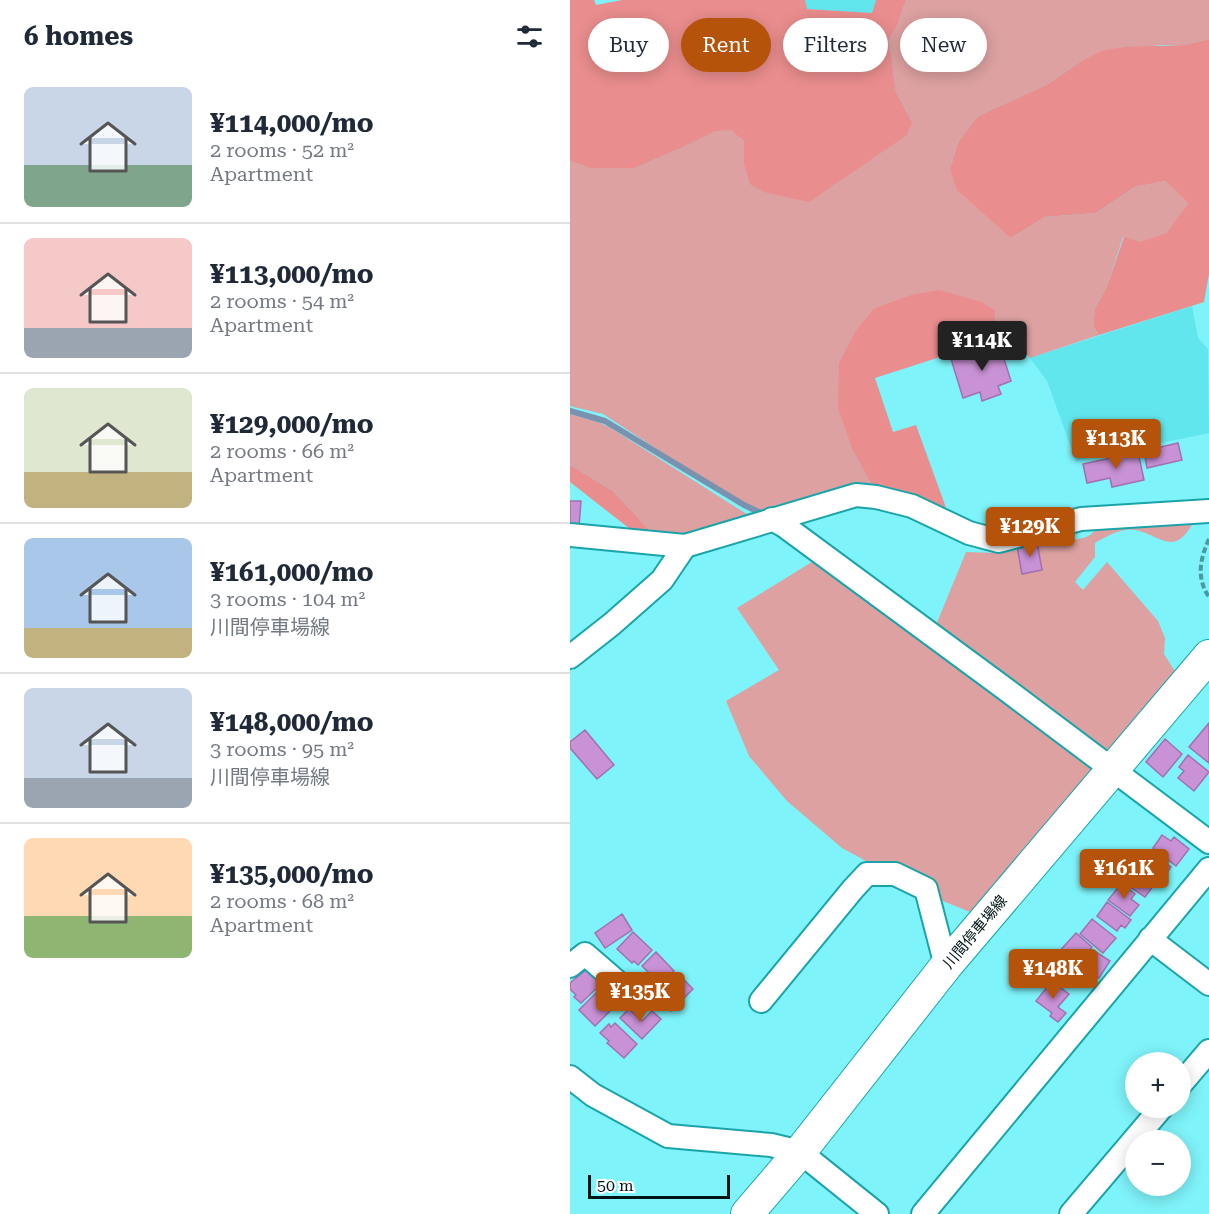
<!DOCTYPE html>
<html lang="en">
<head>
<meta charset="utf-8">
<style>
	body { margin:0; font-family:"Roboto Serif","Noto Sans JP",serif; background:#f6f6f7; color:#1f2937; height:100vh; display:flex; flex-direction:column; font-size:22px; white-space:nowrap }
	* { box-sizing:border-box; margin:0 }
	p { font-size:20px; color:#747a83 }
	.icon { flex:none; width:33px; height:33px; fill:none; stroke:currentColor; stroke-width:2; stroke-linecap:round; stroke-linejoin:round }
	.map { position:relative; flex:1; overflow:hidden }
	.side { display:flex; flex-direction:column; background:#fff; width:570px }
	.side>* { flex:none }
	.hud { position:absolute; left:18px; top:18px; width:531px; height:54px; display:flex; gap:12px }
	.tools { position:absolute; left:555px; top:1052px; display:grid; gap:12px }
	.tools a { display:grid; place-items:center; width:66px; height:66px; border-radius:50%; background:#fff; box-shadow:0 3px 15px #0003; font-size:30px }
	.scale { position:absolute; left:18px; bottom:15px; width:142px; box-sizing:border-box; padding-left:6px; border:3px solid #001415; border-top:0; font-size:16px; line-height:21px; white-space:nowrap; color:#001415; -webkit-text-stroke:4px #fff; paint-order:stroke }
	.price { position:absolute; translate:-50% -51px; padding:0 14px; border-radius:6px; background:#b45309; color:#fff; font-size:20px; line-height:39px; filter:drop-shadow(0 2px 3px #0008) }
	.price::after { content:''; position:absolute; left:50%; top:36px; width:18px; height:14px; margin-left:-9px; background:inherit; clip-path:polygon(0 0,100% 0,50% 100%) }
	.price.current { background:#222; color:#fff }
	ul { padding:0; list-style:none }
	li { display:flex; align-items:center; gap:18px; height:150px; padding:0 24px }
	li+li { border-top:2px solid #e0e1e3 }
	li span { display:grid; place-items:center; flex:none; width:168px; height:120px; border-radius:9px; color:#555 }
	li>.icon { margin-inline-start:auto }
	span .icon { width:72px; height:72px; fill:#fffc; stroke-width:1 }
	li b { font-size:26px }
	h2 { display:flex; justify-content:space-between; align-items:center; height:72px; padding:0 24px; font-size:26px }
	.chip { padding:0 21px; border-radius:27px; background:#fff; box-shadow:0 3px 15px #0003; font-size:21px; line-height:54px }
	.chip.current { background:#b45309; color:#fff }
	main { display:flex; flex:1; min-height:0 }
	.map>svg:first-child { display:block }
</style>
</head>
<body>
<main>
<section class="side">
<h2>6 homes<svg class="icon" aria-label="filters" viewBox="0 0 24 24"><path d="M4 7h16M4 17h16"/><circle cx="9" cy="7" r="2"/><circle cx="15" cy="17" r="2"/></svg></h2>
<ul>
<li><span style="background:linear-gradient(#c9d6e8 65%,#7fa58c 0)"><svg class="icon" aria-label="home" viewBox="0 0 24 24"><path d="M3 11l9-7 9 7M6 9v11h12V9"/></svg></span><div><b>¥114,000/mo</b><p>2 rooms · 52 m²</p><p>Apartment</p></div></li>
<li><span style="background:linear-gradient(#f6c9c9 75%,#9aa5b1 0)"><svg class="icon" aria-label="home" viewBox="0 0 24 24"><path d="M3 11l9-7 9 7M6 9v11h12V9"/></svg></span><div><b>¥113,000/mo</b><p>2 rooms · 54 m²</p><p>Apartment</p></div></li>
<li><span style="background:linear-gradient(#dfe7d0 70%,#c2b280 0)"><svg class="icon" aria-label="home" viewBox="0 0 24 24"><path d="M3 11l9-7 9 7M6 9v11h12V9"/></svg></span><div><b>¥129,000/mo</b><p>2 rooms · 66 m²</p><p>Apartment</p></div></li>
<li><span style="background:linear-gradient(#a9c7e8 75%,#c2b280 0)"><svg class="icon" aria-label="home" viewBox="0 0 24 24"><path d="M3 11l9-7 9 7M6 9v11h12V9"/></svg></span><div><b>¥161,000/mo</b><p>3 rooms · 104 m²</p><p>川間停車場線</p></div></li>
<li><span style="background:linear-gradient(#c9d6e8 75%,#9aa5b1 0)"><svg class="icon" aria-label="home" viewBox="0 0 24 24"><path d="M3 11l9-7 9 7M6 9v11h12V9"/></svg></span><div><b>¥148,000/mo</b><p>3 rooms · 95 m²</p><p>川間停車場線</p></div></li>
<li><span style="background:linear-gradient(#ffd9b3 65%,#8fb573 0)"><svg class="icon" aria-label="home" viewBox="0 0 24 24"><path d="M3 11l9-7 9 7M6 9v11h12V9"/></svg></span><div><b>¥135,000/mo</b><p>2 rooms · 68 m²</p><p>Apartment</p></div></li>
</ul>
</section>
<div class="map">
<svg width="639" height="1214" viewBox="0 0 639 1214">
	<rect width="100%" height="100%" fill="#7ef3f9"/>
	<path fill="#62e6ed" d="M235,0h71l-3,13 -67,-4z
		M622,306l6,32 10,11 1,84 -133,28 -29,-80 -17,-23z"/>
	<path fill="#dca1a0" d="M336,0h303v39l-25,6h-25l-82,19 -29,20 -70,32 -20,26 -8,27 61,69 34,-21 51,-4 39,-26 30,-6 25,22 -24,30 -25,10 -18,-6 -16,49 -12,23 -2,17 6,9 -69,23 -12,-14 -22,-5 -1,-29 -121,-1 -21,142 20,36 -24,-1 -61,18 -21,9 -31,-15 -50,-30 -83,-54 -33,-8v-245l21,7h44l46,-20 34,-18h15l14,11v23l168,-42 -16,-30 -7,-53 8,-13z
		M0,414l28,8 11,5 136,86 13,4 -41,14 -59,8 -45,-48 -43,-26z
		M623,523c-19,34 -32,13 -57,7 -13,-3 -30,6 -41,13v14l-20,25 8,8 24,-28 51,59 7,17 -1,16 12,19 -70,85 -170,-133 30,-73 30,1 22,-3 5,24 19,-4 -5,-28c15,-3 41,1 53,-7 4,-2 7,-8 10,-11z
		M250,557l284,209 -129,148 -42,-17 -91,-49 -55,-47 -38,-45 -23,-55 53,-31 -42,-62z"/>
	<path fill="#ea8d8e" d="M0,0h24l2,5 26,-5h183l2,9 65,4 4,-13h30l-9,26 -8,13 7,53 16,30 -5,13 -98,67 -45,-10 -14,-8 -6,-20v-23l-14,-11 -15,1 -34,17 -46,20h-45l-20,-7z
		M639,39v235l-5,28 -105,33 -6,-9 2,-17 12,-23 17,-49 17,5 25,-9 23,-30 -24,-22 -30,6 -39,26 -51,4 -34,21 -54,-48 -7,-21 8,-27 20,-26 70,-32 29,-20 24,-13 24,-4 59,-2z
		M369,290l42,12 14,8 1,29 -121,39 18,54 23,-7 33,91 -76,-29 -20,-36 -15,-43 1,-45 18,-34 17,-20 37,-14z
		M0,465l43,26 45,48 -19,-3 -69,-54z"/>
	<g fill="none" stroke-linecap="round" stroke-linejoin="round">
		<path stroke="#7992b0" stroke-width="6" d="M0,411l35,10 139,84 21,10"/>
	</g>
	<path fill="#c992d6" stroke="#a270ae" stroke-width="1.5" d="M429,343l12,38 -13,5 3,8 -19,7 -2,-9 -17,6 -12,-39z
		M608,443l4,17 -35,8 -3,-17z
		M568,452l6,28 -32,7 -2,-9 -23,5 -4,-19z
		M0,501h11l-2,25 -9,-1z
		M467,542l5,28 -20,4 -5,-28z
		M639,723v40l-20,-16z
		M15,730l29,35 -17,14 -27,-31v-6z
		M595,739l17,15 -19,23 -17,-15z
		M618,755l21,17 -15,19 -16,-13 6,-7 -5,-4z
		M592,835l9,6 3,-4 15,12 -13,17 -23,-18z
		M581,853l20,14 -10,14 -20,-15z
		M567,866l20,15 -12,16 -15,-10 3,-3 -6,-5z
		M551,884l14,10 -4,5 8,6 -9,11 -22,-16z
		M537,902l24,18 -6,8 -4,-3 -4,6 -20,-15z
		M52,914l10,16 -27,18 -10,-15z
		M522,919l24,19 -13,15 -23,-19z
		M63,932l19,18 -14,15 -4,-4 -2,2 -15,-14z
		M506,933l16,14 -25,28 -9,-9 4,-5 -6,-6z
		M523,950l17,11 -11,17 -10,-6 -6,9 -8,-5z
		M86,952l18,19 -16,16 -8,-8 3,-2 -11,-11z
		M478,957l4,11 -3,1 3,7 -22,9 -7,-17z
		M17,969l14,15 -20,19 -7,-6 2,-2 -6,-6v-6z
		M109,975l14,14 -22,22 -8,-7 2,-2 -6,-6z
		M482,981l17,13 -11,13 8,6 -8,9 -8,-6 2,-3 -16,-12z
		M27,992l16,16 -18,18 -16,-16z
		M59,1009l13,12 10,-10 9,8 -19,20 -22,-21z
		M45,1023l22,21 -13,14 -17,-15 2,-2 -9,-8 9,-9 2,3z"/>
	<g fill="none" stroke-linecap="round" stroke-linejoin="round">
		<g stroke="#1aa4aa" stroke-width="26">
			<path id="minor" d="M202,519l11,6 221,163 205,154
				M0,535l115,11 171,-51 20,2 36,9 57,27 30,8 82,-22 128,-8
				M0,657l42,-33 50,-44 23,-34
				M580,939l59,45
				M0,966l15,-12 45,39
				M191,1001l92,-112 14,-15h28l31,15 20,77
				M0,1077l23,18 75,41 103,9 29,7 77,62
				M610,1085l29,-34
				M353,1214l286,-345
				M501,1214l91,-107"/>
		</g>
		<g stroke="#1aa4aa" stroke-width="34">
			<path id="secondary" d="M177,1214l53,-62 146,-186 263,-310"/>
		</g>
		<path stroke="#4b999d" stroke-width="4" stroke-dasharray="6 3" stroke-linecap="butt" d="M639,539c-9,20 -13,39 0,58"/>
		<use href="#minor" stroke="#fff" stroke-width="22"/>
		<use href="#secondary" stroke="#fff" stroke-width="32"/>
	</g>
	<g text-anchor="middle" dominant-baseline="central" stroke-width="4.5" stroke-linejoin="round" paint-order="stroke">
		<g font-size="15" fill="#001415" stroke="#fff">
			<text transform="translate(405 932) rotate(-50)">川間停車場線</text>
		</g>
	</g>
</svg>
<div class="tools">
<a>+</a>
<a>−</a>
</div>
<div class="scale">50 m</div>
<b class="price current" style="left:412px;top:372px">¥114K</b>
<b class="price" style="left:546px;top:470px">¥113K</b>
<b class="price" style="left:460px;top:558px">¥129K</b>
<b class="price" style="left:554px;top:900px">¥161K</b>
<b class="price" style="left:483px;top:1000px">¥148K</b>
<b class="price" style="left:70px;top:1023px">¥135K</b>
<div class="hud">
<a class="chip">Buy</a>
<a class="chip current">Rent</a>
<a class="chip">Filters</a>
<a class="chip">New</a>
</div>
</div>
</main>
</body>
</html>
